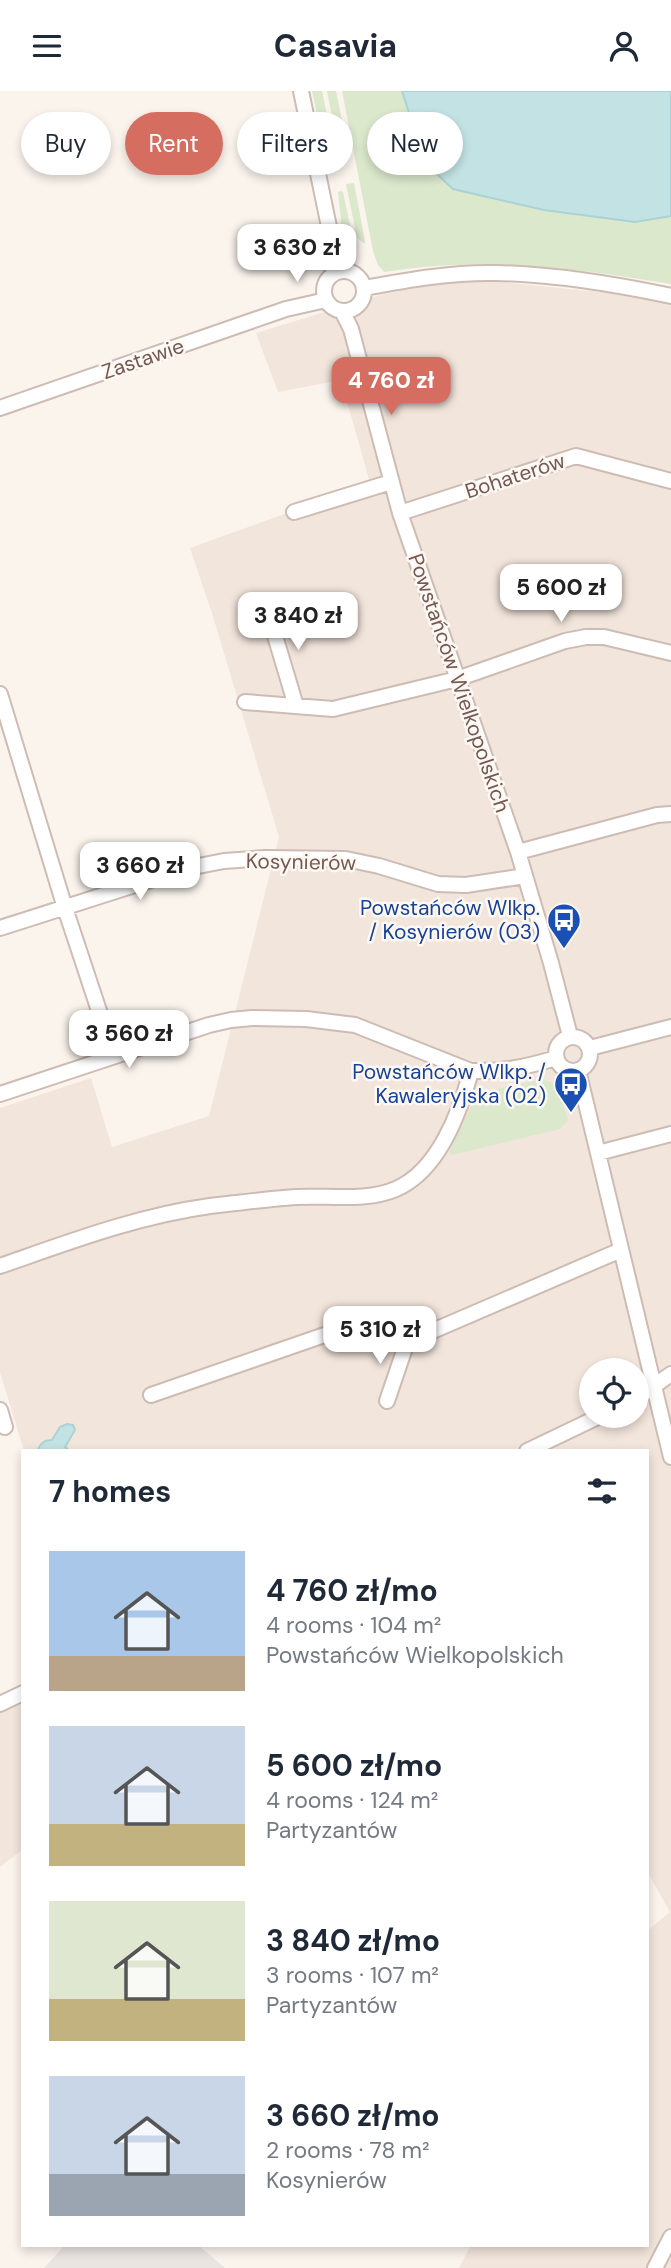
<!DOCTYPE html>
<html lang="en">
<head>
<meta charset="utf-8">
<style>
	body { margin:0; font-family:"DM Sans",sans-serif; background:#f6f6f7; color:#1f2937; height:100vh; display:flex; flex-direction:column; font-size:26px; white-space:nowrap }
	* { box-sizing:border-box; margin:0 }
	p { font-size:23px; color:#747a83 }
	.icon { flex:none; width:38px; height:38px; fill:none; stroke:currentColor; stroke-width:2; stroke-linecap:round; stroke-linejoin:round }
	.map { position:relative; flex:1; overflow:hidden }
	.drawer { position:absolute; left:21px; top:1358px; width:628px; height:798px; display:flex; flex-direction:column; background:#fff; border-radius:0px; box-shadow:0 4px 10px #0003 }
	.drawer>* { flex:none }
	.banner { position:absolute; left:21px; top:21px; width:630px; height:63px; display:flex; gap:14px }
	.buttons { position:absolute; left:579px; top:1267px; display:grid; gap:14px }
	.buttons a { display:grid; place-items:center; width:70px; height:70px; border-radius:50%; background:#fff; box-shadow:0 4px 10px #0003; font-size:35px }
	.price { position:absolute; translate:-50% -60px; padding:0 16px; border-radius:14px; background:#fff; color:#222; font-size:23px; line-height:46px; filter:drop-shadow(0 2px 4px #0008) }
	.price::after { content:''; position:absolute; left:50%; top:42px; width:21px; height:16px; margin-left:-10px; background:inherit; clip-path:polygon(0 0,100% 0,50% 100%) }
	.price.selected { background:#d66d61; color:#fff }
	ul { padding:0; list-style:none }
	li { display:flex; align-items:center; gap:21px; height:175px; padding:0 28px }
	li span { display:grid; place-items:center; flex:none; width:196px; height:140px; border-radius:0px; color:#555 }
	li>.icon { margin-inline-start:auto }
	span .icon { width:84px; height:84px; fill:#fffc; stroke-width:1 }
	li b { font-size:30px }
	h2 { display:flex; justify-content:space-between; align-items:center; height:84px; padding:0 28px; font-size:30px }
	.pill { padding:0 24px; border-radius:32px; background:#fff; box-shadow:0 4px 10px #0003; font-size:24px; line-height:63px }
	.pill.selected { background:#d66d61; color:#fff }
	header { display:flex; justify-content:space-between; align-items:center; height:91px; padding:0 28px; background:#fff; font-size:32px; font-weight:700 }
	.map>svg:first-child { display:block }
</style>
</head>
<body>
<header><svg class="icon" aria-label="menu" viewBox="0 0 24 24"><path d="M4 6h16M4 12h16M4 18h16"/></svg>Casavia<svg class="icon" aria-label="person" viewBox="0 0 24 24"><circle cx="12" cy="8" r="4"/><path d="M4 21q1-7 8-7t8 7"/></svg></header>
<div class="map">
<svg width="671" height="2177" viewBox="0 0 671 2177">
	<rect width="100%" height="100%" fill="#fbf4ed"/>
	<path fill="#f2e5dc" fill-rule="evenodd" d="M490,190l138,14 43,9v1964h-212l12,-23h177v-315l22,-18 -22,-39v-422h-624l-24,-79v-264l91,-30 21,69 97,-31 70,-279 -67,-224 -22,-65 180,-65 -29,-103 -63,12 -22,-59 124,-38 63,-12zM592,1279h45v46h-45z
		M23,1605v153l-23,18v-161z"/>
	<path fill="#ebe5e2" d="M65,2154h133l27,23h-181z"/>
	<path fill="#dbe8cc" d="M312,0h10l13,61 -5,1 -9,-19z
		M327,0h9l12,59 -9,2z
		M342,0h60l51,98 91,21 91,12 36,-6v68c-97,-16 -189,-28 -287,-12l-6,-7 -5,-14z
		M354,92l11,58v3l-8,-6 -11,-54z
		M341,100l2,1 9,43 -1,3 -8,2 -5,-48z
		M543,988l14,6 11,35 -8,9 -108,26 -3,-3 27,-55 12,-6z"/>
	<path fill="#c3e2e3" stroke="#abd2d4" stroke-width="2" d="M402,0h269v125l-36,6 -91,-12 -91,-21 -28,-26z
		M67,1333l6,1 2,5 -10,17 5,4h-33c4,-8 7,-11 15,-11l8,-13z"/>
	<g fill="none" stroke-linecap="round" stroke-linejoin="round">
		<g stroke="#cdbcb4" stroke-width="18">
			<path id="minor" d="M301,0l33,160 -1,23
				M324 200a20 20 0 1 1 40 0a20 20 0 1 1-40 0Z
				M364,197c44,-8 88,-16 132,-15 59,1 118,11 175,23
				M342,220l9,18 49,184 118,339 33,111 19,73
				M0,317l286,-99 40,-9
				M294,421l97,-30
				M400,422l176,-57 95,25
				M267,518l29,97
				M0,603l65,214 49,148
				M245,611l88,7 124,-30 108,-38 21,-4h18l67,16
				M518,761l139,-37 14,-1
				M0,837l188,-60 36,-7 41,-3 81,1 33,7 59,18 28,1 59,-9
				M556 963a17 17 0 1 1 34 0a17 17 0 1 1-34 0Z
				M590,957l81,-21
				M578,979l93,387
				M0,1003l209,-69 22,-5 21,-2 54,1 49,6 116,46c32,1 55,-4 85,-13
				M598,1062l73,-19
				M0,1175c69,-24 137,-50 210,-60 29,-3 57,-7 85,-9 33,-2 71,5 101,-8 42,-18 64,-77 75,-118
				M151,1304l185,-64 48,11h23l214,-92
				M637,1307l34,-24
				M387,1310l20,-59
				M0,1319l5,17
				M527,1360l73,-35
				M0,1613l23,-11
				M655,2177l16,-31"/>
		</g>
		<use href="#minor" stroke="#fff" stroke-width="14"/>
	</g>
	<defs>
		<g id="bus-pin" transform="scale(1.75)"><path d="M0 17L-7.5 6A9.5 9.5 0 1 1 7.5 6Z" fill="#1a4fb4" stroke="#fef8f4"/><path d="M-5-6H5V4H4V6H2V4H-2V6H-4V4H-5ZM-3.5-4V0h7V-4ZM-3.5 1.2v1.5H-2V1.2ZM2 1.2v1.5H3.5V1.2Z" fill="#fff"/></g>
	</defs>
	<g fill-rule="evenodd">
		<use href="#bus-pin" x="564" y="829"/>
		<use href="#bus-pin" x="571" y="993"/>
	</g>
	<g text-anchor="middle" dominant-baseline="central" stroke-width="5" stroke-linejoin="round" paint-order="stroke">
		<g font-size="21" fill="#745a52" stroke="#fef8f4">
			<text transform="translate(143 268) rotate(-19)">Zastawie</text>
			<text transform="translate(515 385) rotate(-18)">Bohaterów</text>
			<text transform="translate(459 592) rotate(71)">Powstańców Wielkopolskich</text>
			<text transform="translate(301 771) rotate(1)">Kosynierów</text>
		</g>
		<g font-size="21" fill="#164399" stroke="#fef8f4" text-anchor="end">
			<text x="540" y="817">Powstańców Wlkp.<tspan x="540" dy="24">/ Kosynierów (03)</tspan></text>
			<text x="546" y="981">Powstańców Wlkp. /<tspan x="546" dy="24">Kawaleryjska (02)</tspan></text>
		</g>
	</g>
</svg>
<div class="buttons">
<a><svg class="icon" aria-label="locate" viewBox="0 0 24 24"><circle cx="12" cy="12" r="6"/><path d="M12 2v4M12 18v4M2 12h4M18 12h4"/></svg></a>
</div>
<b class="price" style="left:297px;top:193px">3 630 zł</b>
<b class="price selected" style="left:391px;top:326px">4 760 zł</b>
<b class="price" style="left:561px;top:533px">5 600 zł</b>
<b class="price" style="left:298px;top:561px">3 840 zł</b>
<b class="price" style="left:140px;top:811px">3 660 zł</b>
<b class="price" style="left:129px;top:979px">3 560 zł</b>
<b class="price" style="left:380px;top:1275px">5 310 zł</b>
<div class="banner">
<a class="pill">Buy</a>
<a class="pill selected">Rent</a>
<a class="pill">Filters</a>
<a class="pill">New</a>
</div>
<section class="drawer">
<h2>7 homes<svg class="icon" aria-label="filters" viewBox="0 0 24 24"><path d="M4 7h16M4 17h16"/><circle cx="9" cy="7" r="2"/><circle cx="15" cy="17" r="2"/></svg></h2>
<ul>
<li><span style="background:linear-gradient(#a9c7e8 75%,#b9a48a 0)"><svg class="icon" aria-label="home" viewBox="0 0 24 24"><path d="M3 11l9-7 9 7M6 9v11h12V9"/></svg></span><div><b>4 760 zł/mo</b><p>4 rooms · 104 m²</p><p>Powstańców Wielkopolskich</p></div></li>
<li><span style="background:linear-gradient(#c9d6e8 70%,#c2b280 0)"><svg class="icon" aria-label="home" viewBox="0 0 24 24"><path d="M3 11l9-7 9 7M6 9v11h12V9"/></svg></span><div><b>5 600 zł/mo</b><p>4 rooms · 124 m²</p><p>Partyzantów</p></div></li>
<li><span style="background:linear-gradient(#dfe7d0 70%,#c2b280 0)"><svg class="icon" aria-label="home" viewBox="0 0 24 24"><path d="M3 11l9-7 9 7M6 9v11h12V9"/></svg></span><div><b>3 840 zł/mo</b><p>3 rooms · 107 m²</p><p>Partyzantów</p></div></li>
<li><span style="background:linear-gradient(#c9d6e8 70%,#9aa5b1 0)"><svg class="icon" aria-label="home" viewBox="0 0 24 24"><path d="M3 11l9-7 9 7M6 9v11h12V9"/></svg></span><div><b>3 660 zł/mo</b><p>2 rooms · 78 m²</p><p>Kosynierów</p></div></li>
</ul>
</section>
</div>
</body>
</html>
